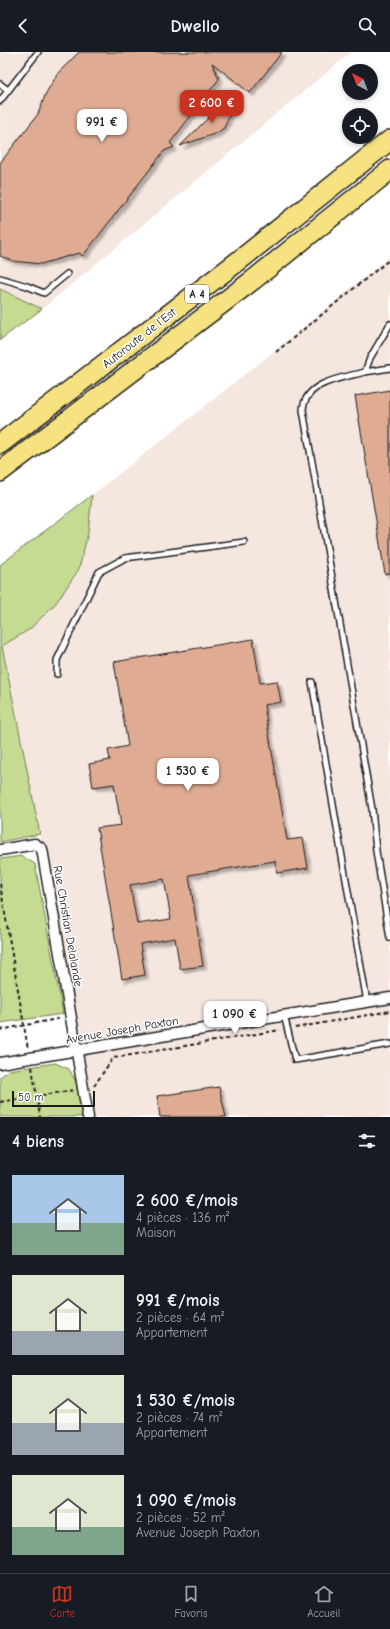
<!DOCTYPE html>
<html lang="fr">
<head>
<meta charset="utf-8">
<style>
	body { margin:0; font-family:"Comic Neue",sans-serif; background:#242831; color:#f1f3f6; height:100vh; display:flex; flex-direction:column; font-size:15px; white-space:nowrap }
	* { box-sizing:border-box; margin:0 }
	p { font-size:13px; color:#9ea1a6 }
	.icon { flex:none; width:22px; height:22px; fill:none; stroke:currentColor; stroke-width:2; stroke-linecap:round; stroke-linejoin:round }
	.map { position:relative; height:1065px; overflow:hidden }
	.sheet { display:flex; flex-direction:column; background:#171b24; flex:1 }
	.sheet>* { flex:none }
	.needle { width:26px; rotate:318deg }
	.buttons { position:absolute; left:342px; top:12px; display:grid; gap:8px }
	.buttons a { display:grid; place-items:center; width:36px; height:36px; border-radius:50%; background:#171b24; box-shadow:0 2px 6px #0003; font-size:20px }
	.scale { position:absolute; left:12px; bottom:10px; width:83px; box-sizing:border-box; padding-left:4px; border:2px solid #1c1c1c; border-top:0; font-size:11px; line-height:14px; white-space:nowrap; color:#1c1c1c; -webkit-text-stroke:3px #fff; paint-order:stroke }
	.price { position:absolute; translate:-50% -34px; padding:0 9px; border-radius:8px; background:#fff; color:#222; font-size:13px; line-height:26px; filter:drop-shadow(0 1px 2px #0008) }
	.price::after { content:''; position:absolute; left:50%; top:24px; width:12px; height:9px; margin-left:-6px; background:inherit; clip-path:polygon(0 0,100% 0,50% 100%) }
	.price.selected { background:#c8321e; color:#fff }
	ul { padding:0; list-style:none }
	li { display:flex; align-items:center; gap:12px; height:100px; padding:0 12px }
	li span { display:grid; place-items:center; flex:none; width:112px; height:80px; border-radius:0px; color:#555 }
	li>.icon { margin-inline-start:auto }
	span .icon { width:48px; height:48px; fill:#fffc; stroke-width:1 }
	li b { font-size:17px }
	h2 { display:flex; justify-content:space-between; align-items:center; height:48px; padding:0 12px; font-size:17px }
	header { display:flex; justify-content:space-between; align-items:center; height:52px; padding:0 12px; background:#171b24; font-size:18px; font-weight:800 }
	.tab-bar { display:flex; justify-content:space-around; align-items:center; height:56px; border-top:1px solid #363941; background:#171b24; font-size:11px; color:#9ea1a6 }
	.tab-bar a { display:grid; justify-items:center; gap:2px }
	.tab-bar .selected { color:#c8321e }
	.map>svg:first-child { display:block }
</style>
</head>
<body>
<header><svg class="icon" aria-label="back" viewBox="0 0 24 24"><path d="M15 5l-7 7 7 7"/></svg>Dwello<svg class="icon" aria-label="search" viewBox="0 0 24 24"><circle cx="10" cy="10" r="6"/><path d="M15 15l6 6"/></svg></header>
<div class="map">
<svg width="390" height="1065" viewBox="0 0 390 1065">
	<defs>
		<filter id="shadow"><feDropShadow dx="3.5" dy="3.5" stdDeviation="1" flood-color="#0004"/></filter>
	</defs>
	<rect width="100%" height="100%" fill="#fff"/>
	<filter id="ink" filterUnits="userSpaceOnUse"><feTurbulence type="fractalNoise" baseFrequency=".025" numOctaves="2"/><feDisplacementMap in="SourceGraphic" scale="8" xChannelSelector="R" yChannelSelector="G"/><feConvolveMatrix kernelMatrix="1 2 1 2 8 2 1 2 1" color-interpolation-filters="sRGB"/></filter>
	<g filter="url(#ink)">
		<path fill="#f5e6df" d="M0,0h351l-309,257 -42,-20z
			M390,204v861h-295l-93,-471 28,-17 26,-26 23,-34 9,-36 4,-38 184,-145z"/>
		<path fill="#c5db91" stroke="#707c56" d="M0,237l42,20 -42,31z
			M92,443l-4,38 -9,36 -23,34 -26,26 -28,17 38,188 -40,8v-277z
			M22,804l13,8 28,150 -63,9v-164z
			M55,1011l14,6 8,15 5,33h-82v-40l9,-7z"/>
		<path fill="#dfab93" stroke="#1c1c1c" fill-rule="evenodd" filter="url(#shadow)" d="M79,0h203l-32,41 -38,-30 7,16 -49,64 4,4 -10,4 -81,105 -4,-3 -38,11 -28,-3 -13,-5v-93l38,-49 8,-21 12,-20z
			M228,46l2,16 -6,14 -7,5 -37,13z
			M390,338v183l-5,1 -30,-178z
			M253,587l7,44 17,-2 4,21 -17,3 23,135 16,-2 5,30 -31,5 -2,-12 -86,14 14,91 -23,3 -5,-31 -35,6 5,31 -23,4 -25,-151 24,-3 -7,-41 -21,3 -4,-23 21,-4 -2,-10 20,-4 -14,-84zM164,827l7,40 -34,5 -7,-39z
			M219,1035l7,30h-66l-3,-21z"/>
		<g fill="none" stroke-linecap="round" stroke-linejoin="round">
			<g stroke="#1c1c1c" stroke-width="8">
				<path id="lane" d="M0,32l8,6
					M0,49l38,-49
					M0,226l27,8 17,7 23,-19
					M390,272l-20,34 -5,14 25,-4
					M365,320c-22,6 -60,9 -62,38l69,399 4,42 14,87
					M57,622v-14l42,-88 26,-14 119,-16
					M312,630l55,320
					M284,963l11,45 95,-16"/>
			</g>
			<g stroke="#1c1c1c" stroke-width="13">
				<path id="street" d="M0,798l35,-6 7,5 46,268
					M0,1011l390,-65"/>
			</g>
			<g stroke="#1c1c1c" stroke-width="22">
				<path id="highway" d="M0,392l241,-185 149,-119
					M0,420l253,-192 137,-110"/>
			</g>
			<path stroke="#1c1c1c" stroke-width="2" stroke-dasharray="4 3" stroke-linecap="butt" d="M276,300l114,-93
				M0,832l28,165
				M295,976l95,-17
				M0,978l62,-12
				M32,1015l8,50
				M94,1034l19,-28 167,-28
				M0,1050l74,-12"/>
			<use href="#lane" stroke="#fff" stroke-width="5"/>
			<use href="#street" stroke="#fff" stroke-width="10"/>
			<use href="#highway" stroke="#f7e281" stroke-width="19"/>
		</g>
	</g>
	<g text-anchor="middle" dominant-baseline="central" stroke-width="3" stroke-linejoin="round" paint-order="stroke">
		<rect fill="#fff" stroke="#606060" stroke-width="1" x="185" y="233" width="24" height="18" rx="3"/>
		<g font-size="11" font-weight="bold" fill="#1c1c1c">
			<text x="197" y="242">A 4</text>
		</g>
		<g font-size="12" fill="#1c1c1c" stroke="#fff">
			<text transform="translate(139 286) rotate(-38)">Autoroute de l’Est</text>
			<text transform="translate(68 874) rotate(80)">Rue Christian Delalande</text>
			<text transform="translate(122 978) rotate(-10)">Avenue Joseph Paxton</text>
		</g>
	</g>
</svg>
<div class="buttons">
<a><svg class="needle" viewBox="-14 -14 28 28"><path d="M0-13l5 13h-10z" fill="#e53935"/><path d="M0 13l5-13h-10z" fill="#9ea1a6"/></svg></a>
<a><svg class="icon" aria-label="locate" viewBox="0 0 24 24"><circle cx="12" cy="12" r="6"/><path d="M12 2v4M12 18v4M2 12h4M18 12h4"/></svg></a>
</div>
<div class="scale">50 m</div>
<b class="price selected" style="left:212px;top:72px">2 600 €</b>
<b class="price" style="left:102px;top:91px">991 €</b>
<b class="price" style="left:188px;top:740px">1 530 €</b>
<b class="price" style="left:235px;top:983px">1 090 €</b>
</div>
<section class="sheet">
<h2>4 biens<svg class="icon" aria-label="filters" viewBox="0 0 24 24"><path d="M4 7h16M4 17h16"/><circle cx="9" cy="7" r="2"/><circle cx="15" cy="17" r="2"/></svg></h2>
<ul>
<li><span style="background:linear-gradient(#a9c7e8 60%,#7fa58c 0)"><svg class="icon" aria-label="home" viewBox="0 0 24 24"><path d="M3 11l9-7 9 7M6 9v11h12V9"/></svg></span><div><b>2 600 €/mois</b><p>4 pièces · 136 m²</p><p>Maison</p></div></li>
<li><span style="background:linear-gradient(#dfe7d0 70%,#9aa5b1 0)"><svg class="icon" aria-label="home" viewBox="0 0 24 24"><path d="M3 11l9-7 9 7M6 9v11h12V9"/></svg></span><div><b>991 €/mois</b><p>2 pièces · 64 m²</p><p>Appartement</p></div></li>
<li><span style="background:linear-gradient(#dfe7d0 60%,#9aa5b1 0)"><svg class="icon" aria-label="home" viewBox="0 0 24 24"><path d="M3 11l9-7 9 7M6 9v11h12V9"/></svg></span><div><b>1 530 €/mois</b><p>2 pièces · 74 m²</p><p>Appartement</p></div></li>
<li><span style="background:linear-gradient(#dfe7d0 65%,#7fa58c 0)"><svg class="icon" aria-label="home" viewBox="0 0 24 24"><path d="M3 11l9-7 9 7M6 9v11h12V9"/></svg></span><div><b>1 090 €/mois</b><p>2 pièces · 52 m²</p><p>Avenue Joseph Paxton</p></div></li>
</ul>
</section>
<nav class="tab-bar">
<a class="selected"><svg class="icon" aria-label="map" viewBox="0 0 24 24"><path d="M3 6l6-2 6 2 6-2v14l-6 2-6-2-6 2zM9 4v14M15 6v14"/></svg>Carte</a>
<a><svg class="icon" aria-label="saved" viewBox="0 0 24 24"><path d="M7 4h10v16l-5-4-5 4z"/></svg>Favoris</a>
<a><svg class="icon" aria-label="home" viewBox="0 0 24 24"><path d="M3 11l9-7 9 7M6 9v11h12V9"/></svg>Accueil</a>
</nav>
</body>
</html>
